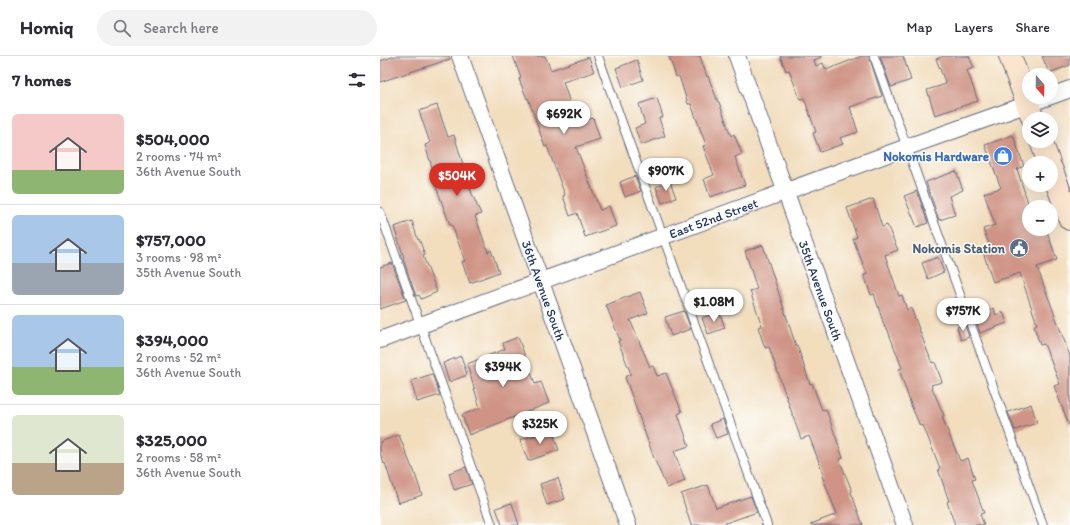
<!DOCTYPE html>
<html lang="en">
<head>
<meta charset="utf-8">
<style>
	body { margin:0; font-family:Itim,sans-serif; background:#f2f2f3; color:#2b2b33; height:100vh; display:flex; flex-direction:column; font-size:15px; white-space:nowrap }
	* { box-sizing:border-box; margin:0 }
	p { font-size:13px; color:#7c7c81 }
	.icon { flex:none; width:22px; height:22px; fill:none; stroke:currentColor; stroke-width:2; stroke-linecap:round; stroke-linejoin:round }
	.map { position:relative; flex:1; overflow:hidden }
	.sheet { display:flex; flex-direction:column; background:#fff; width:380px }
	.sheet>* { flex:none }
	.needle { width:26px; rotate:160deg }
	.controls { position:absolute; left:642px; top:12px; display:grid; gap:8px }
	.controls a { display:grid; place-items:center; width:36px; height:36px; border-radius:50%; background:#fff; box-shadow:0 4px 16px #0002; font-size:20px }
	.price { position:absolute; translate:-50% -34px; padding:0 9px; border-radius:14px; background:#fff; color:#222; font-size:13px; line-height:26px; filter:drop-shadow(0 1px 2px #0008) }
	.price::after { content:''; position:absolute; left:50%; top:24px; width:12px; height:9px; margin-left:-6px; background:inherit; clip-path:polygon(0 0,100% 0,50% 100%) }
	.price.on { background:#d93025; color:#fff }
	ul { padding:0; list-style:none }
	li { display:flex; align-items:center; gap:12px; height:100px; padding:0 12px }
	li+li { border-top:1px solid #e1e1e2 }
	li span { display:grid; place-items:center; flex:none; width:112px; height:80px; border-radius:6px; color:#555 }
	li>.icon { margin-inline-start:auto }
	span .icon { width:48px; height:48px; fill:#fffc; stroke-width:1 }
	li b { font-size:17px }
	h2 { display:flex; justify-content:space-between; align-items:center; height:48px; padding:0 12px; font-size:17px }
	header { display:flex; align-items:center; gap:24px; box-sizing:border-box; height:56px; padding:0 20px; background:#fff; border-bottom:1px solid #e1e1e2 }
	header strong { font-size:19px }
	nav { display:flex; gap:22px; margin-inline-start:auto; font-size:14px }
	.search { width:280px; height:36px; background:#f2f2f3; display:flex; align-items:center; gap:10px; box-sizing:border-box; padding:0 14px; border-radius:22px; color:#7c7c81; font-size:15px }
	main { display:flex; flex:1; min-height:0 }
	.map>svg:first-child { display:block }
</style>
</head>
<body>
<header>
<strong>Homiq</strong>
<div class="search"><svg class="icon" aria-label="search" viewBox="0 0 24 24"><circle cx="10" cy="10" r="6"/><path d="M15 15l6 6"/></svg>Search here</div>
<nav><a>Map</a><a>Layers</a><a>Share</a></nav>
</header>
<main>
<section class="sheet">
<h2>7 homes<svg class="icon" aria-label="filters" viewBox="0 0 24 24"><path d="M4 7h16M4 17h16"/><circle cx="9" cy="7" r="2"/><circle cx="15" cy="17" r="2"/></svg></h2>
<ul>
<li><span style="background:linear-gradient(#f6c9c9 70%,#8fb573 0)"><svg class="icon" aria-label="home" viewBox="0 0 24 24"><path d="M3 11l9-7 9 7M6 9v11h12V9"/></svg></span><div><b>$504,000</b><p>2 rooms · 74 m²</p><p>36th Avenue South</p></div></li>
<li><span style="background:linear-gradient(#a9c7e8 60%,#9aa5b1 0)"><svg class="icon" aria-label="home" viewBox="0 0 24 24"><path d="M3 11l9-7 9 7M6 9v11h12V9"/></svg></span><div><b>$757,000</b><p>3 rooms · 98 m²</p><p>35th Avenue South</p></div></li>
<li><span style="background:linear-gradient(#a9c7e8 65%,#8fb573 0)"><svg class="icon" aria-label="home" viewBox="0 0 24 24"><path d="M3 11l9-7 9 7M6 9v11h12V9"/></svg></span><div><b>$394,000</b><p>2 rooms · 52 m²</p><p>36th Avenue South</p></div></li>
<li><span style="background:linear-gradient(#dfe7d0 60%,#b9a48a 0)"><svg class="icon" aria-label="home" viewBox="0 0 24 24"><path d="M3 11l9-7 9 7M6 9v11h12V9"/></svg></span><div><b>$325,000</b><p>2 rooms · 58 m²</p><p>36th Avenue South</p></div></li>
</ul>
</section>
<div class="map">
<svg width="690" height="469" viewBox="0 0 690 469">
	<rect width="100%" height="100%" fill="#fdfcf7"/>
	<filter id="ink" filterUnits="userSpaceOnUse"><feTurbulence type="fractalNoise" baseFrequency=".025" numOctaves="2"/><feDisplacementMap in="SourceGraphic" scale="8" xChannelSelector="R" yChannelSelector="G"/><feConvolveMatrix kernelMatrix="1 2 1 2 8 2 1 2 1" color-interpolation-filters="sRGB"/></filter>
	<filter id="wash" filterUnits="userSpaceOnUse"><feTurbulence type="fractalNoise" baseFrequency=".012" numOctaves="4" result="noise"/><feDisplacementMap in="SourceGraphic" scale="16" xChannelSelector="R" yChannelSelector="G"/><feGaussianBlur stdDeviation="0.9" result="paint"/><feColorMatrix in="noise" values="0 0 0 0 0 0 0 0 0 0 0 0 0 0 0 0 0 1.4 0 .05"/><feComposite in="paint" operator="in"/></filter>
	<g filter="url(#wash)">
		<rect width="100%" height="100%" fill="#f2ddbd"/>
		<g id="blocks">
			<path fill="#cf9486" d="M15,0h54l1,3 -70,23v-21z
				M133,0h32l6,14 38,-13 5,15 -31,10 14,42 16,-6 7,21 -24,8 24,63 9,-4 7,20 -31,11 -8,-24 -7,3 -7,-20 2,-1 -18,-49 -2,1 -17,-49 -1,1 -8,-20 2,-1z
				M289,0h31l7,21 1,-1 10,26h1l12,34 3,-2 8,20 -7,3 10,28 -35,12 -6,-18 10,-4 -11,-29 3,-1 -15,-41h-3l-9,-28 -3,1z
				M400,0h41v1l-7,3 2,6 7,-3 3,7 36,-14h7l13,40 -32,11 8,25 -18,6 3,6 -23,8 -7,-19 3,-1 -12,-34 -4,1 -11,-29 -3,1z
				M500,0h23l8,24 -20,7z
				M564,0h25l5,12 -7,2 11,31 -43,14 -8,-25 19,-6 -10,-25z
				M662,0h28v9l-21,8z
				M257,4l6,20 -20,7 -7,-19z
				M277,42l6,19 -4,1 6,18 -24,9 -6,-17 10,-4 -6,-20z
				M57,49l11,32 6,-2 18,59 9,20 -6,2 13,36 3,-2 8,22 -29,11 -8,-21 3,-1 -13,-36h-2l-17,-47 2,-1 -10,-32 5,-2 -11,-32z
				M633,79l11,31 -7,3 12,37v23h17l11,31 -20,7 33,89v68l-1,1 -15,-39 6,-2 -16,-40 -4,1 -6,-19 3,-2 -17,-51 -27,9 -11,-33 8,-2 -7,-18 12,-4 -11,-32 17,-5 -16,-43z
				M576,115l7,19 -14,6 6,19 -16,5 -13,-38z
				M255,120l6,15 -16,6 -5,-15z
				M290,125l6,17 -14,5 -6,-16z
				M537,135l11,32 -11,4 -13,-31z
				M493,143l9,28 5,-2 11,25 -13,5 14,41 3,-1 5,15 4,-2 21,55 3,-1 7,20 -11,3 13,31 -2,1 18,44 8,-3 7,21 -3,1 12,33 -4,1 4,11h-29l-8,-23 2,-1 -11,-32 2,-1 -17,-43 -3,1 -9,-21 -12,-36 3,-1 -15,-40h-2l-11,-34 -3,1 -7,-20 3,-1 -14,-35 4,-2 -10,-29z
				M32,165l6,19 1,-1 6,16 -2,1 14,36 -16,7 -2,-4 -3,1 -13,-37 1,-1 -10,-31z
				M383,189l33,101 1,-1 13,39 2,-1 10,27 4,-1 17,49 -4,1 13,32 -1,1 12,33h-52v-1l26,-10 -15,-38 2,-1 -15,-39 -8,3 -32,-92 -4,1 -7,-21 4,-1 -12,-35 7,-2 -12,-38z
				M558,201l6,15 -16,7 -6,-16z
				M12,207l14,37 -26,9v-42z
				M260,236l8,21 -18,7 20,47 3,-1 4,10 9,-3 16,39 -4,2 11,32 -15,5 11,30 -18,7 -13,-30 -29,-81 6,-3 -13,-33 2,-1 -14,-35z
				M614,252l2,7 7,-3 4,11 -27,10 -5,-17z
				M304,255l7,18 -20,7 -6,-19z
				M339,255l6,17 -17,6 -6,-16z
				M585,269l4,12 -8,3 -4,-13z
				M138,281l17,47 6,-2 8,21 -80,32 -7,-20 18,-7 -13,-44 38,-15 -2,-6z
				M81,300l6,19 -18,7 -6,-19z
				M52,318l8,21 -23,7 -6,-21z
				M651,348l6,19 -22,7 -7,-18z
				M343,363l5,15 -12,4 -6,-14z
				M172,374l7,20 -31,11 -8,-21z
				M19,379l13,33h1l9,27 -24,8 -13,-40 -1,1 -4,-11v-11z
				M86,411l6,17 -18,6 -5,-17z
				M178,422l7,21 -18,6 -7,-21z
				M328,429l8,23 35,-12 6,16 -37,13h-29l-10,-31z
				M132,447l7,22h-17l-6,-17z"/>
		</g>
	</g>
	<g filter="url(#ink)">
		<use href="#blocks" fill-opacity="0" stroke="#666c7f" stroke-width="1"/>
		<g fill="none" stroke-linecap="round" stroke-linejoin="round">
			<g stroke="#666c7f" stroke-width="10">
				<path id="lane" d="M218,0l169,469
					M494,0l169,469
					M0,156l112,313"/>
			</g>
			<g stroke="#666c7f" stroke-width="18">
				<g id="street">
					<path id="s1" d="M80,0l168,469"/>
					<path id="s2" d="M357,0l168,469"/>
					<path d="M671,40l19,-7"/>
					<path id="s3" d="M0,284l527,-193 141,-50"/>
				</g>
			</g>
			<g stroke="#666c7f" stroke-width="24">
				<path id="secondary" d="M630,0l23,63
					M661,85l8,22
					M671,112l19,51"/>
			</g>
			<use href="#lane" stroke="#fff" stroke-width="8"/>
			<use href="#street" stroke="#fff" stroke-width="16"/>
			<use href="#secondary" stroke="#fce5cf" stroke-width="22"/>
		</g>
	</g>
	<defs>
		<g id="shop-disc" transform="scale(1)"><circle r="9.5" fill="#3f7fe0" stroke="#fdfcf7"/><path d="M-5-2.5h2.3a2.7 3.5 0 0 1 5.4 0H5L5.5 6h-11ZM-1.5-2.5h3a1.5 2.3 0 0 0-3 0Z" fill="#fff"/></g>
		<g id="civic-disc" transform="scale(1)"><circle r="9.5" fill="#5c6f8a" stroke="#fdfcf7"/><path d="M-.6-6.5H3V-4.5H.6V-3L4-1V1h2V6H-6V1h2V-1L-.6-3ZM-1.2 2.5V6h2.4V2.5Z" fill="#fff"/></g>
	</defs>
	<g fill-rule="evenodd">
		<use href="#shop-disc" x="623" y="100"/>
		<use href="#civic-disc" x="639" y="192"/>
	</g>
	<g text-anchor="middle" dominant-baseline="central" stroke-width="3" stroke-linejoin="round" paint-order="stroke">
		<g font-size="13" font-weight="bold" fill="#366cbe" stroke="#fdfcf7" text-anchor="end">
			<text x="609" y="100">Nokomis Hardware</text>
		</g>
		<g font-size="13" fill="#1b2f5e" stroke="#fdfcf7">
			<text stroke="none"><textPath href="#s3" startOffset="355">East 52nd Street</textPath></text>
			<text stroke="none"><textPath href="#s2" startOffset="249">35th Avenue South</textPath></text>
			<text stroke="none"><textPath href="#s1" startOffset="249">36th Avenue South</textPath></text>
		</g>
		<g font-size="13" font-weight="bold" fill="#4e5e75" stroke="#fdfcf7" text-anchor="end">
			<text x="625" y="192">Nokomis Station</text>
		</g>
	</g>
</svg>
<div class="controls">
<a><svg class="needle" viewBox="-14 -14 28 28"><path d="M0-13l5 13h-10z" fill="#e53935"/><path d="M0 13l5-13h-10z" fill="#7c7c81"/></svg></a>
<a><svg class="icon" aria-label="layers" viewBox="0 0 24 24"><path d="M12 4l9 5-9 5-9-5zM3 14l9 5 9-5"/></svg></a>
<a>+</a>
<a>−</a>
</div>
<b class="price" style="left:184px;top:79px">$692K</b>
<b class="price" style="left:286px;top:136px">$907K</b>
<b class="price on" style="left:77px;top:141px">$504K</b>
<b class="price" style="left:334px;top:267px">$1.08M</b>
<b class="price" style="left:583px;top:276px">$757K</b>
<b class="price" style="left:123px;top:332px">$394K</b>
<b class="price" style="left:160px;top:389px">$325K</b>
</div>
</main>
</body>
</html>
